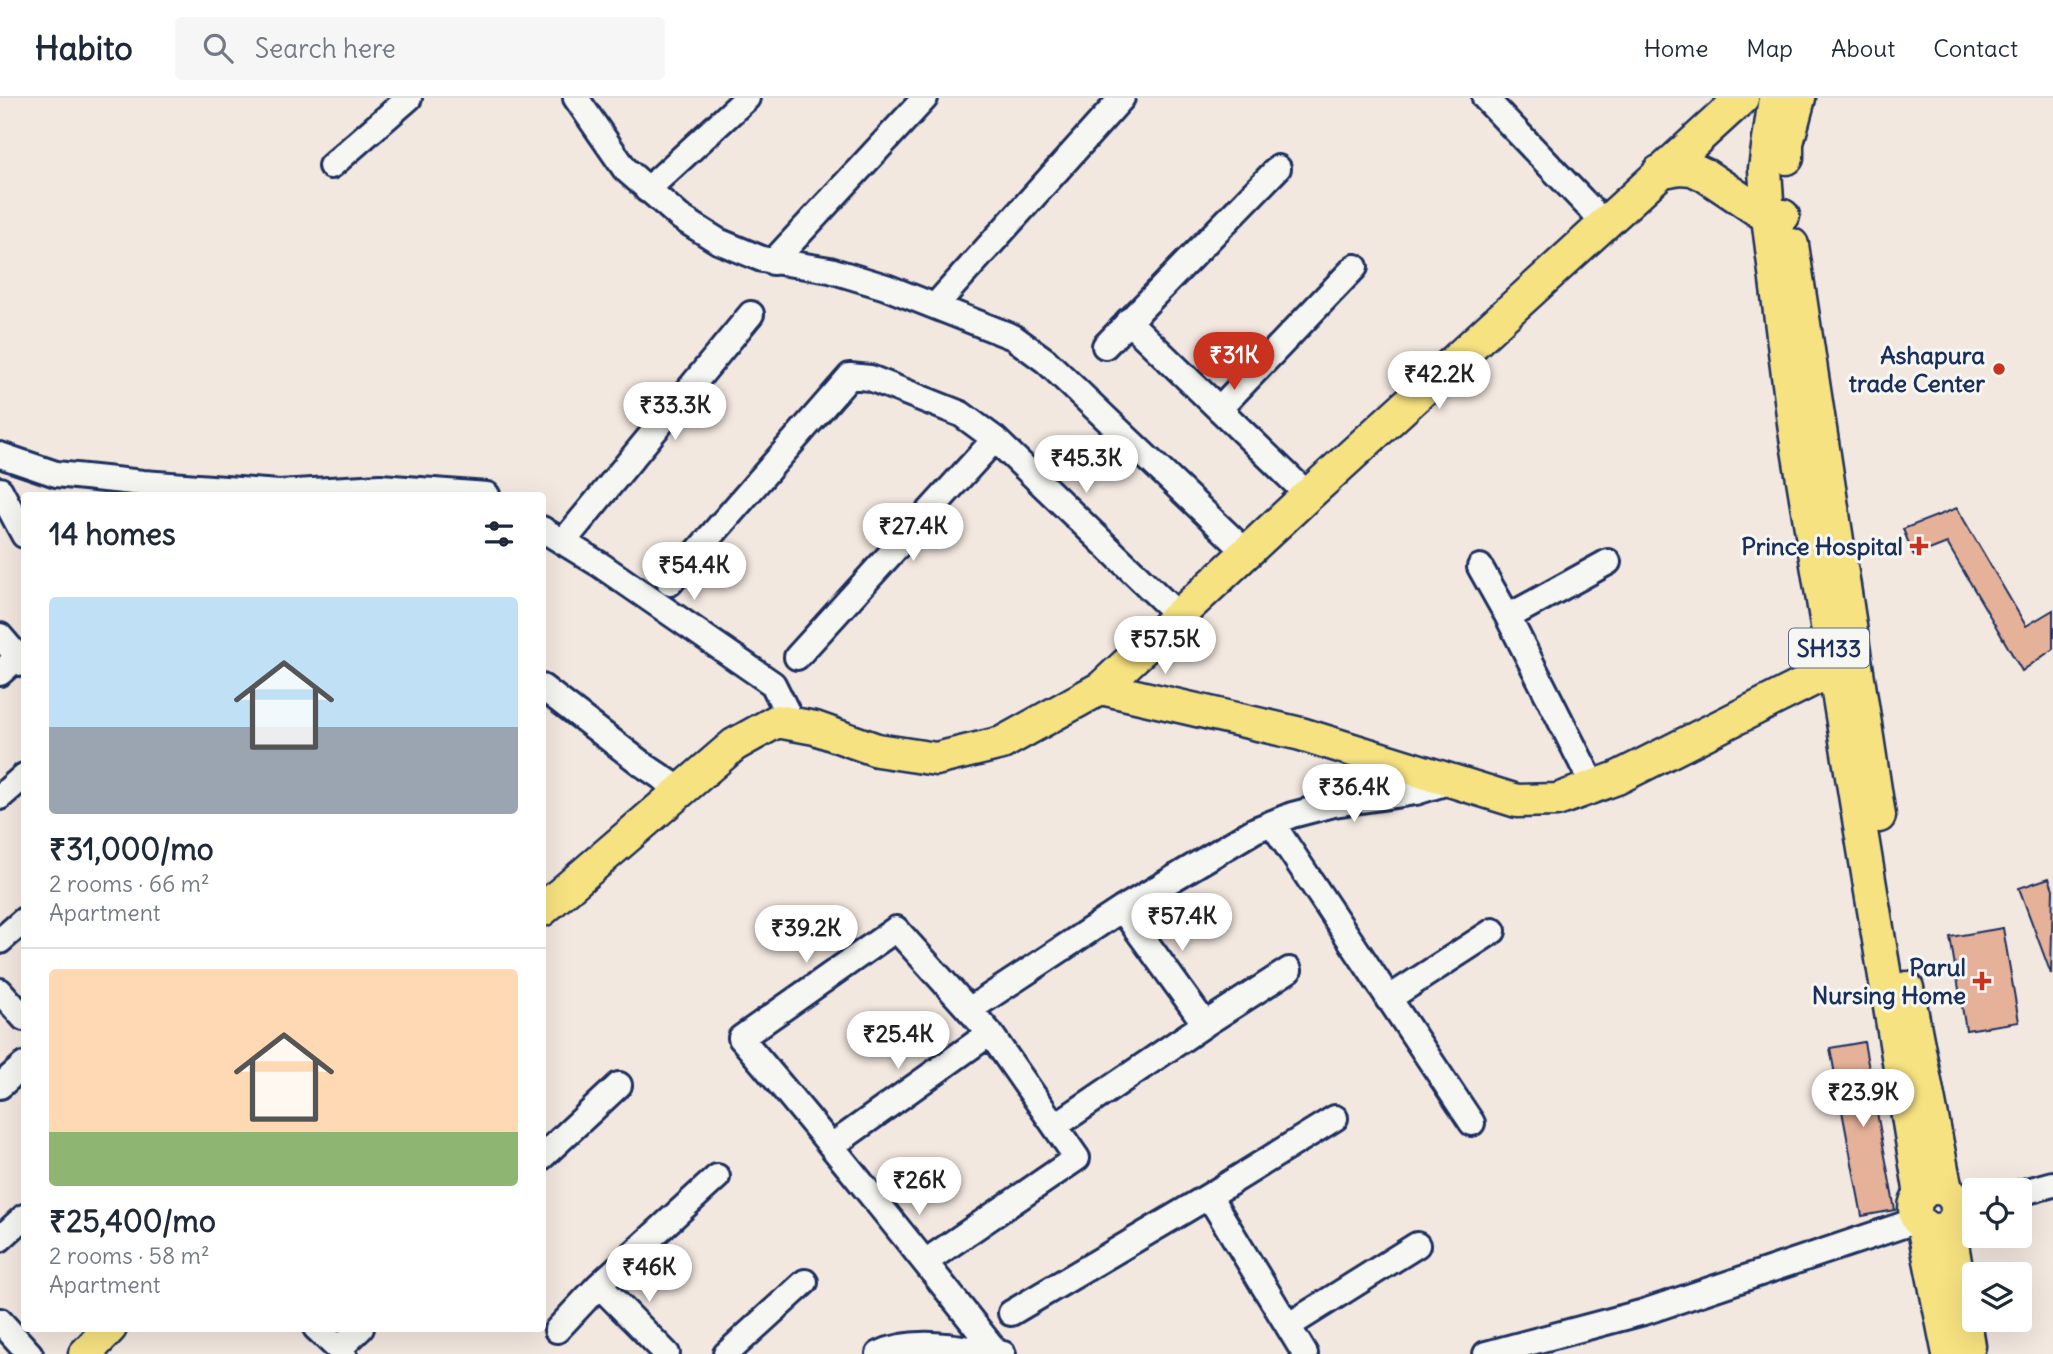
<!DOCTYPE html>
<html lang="en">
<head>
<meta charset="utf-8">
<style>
	body { margin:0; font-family:Delius,sans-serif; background:#f6f6f7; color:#1f2937; height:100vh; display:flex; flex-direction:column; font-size:26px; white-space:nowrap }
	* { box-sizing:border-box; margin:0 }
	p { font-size:23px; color:#747a83 }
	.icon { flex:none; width:38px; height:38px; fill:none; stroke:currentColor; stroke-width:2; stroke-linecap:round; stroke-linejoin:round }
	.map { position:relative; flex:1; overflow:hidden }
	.sheet { position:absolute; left:21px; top:394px; width:525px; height:840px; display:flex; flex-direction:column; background:#fff; border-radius:7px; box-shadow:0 7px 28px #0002 }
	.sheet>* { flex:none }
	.buttons { position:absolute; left:1962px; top:1080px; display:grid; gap:14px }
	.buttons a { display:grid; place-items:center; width:70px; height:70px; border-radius:7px; background:#fff; box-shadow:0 7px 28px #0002; font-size:35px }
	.price { position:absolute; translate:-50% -60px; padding:0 16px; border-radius:24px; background:#fff; color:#222; font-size:23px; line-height:46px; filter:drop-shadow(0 2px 4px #0008) }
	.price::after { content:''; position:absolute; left:50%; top:42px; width:21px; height:16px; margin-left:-10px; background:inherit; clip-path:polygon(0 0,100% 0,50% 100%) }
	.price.on { background:#c8321e; color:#fff }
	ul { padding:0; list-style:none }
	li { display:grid; align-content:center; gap:14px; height:371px; padding:0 28px }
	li+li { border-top:2px solid #e0e1e3 }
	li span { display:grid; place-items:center; height:217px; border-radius:7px; color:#555 }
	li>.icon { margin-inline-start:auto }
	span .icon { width:126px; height:126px; fill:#fffc; stroke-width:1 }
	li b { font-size:30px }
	h2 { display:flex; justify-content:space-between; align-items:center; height:84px; padding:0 28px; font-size:30px }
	header { display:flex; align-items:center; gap:42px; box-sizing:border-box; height:98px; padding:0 35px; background:#fff; border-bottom:2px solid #e0e1e3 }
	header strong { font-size:33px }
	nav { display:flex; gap:38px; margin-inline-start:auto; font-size:24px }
	.search { width:490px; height:63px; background:#f6f6f7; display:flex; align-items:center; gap:18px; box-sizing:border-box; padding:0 24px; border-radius:7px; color:#747a83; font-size:26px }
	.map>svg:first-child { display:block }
</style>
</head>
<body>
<header>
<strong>Habito</strong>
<div class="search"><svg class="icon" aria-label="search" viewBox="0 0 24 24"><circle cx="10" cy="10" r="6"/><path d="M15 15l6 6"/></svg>Search here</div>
<nav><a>Home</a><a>Map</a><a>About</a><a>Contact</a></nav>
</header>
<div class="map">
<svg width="2053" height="1256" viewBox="0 0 2053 1256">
	<rect width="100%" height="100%" fill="#f3e8e0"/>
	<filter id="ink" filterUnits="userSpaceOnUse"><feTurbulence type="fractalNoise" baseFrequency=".0143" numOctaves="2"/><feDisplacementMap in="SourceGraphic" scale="14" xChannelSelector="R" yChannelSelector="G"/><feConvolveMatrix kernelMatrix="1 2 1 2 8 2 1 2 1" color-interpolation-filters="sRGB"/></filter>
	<g filter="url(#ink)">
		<path fill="#e5b198" stroke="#1b2f5e" stroke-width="2" d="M1957,410l69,118 27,-16v39l-31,22 -75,-128 -33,13 -11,-27z
			M2049,780l4,11 -2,85 -32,-86z
			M2003,830l16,94 -53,8 -16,-93z
			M1864,944l31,168 -33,6 -32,-168z"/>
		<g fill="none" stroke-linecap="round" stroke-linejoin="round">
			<g stroke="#1b2f5e" stroke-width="30">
				<path id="minor" d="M576,0l49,71 55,48 38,24 44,18 68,11 56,17 127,50 33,24 200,191
					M1485,0l119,125
					M331,68l78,-68
					M647,92l100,-92
					M773,164l152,-164
					M935,208l187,-208
					M1128,223l180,174
					M1105,248l173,-178
					M1219,311l136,-142
					M0,357l56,19 87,9 136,10 101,-6 107,8
					M0,392l24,45
					M542,431l57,35 174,120 20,40
					M563,444l188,-228
					M1480,469l28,50 86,170
					M670,485l180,-207 20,2 91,36 34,25 183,176
					M1508,519l100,-55
					M0,538l24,28
					M797,559l198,-218
					M0,575l18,-16
					M542,589l100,77 39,26
					M0,699l24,-21
					M1272,725l200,300
					M1122,811l83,115
					M0,843l24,-21
					M0,893l24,27
					M1388,901l105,-68
					M969,912l153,-101 133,-79 37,-15 42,-11 82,-12 35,-11
					M0,988l24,-21
					M1055,1028l150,-102 84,-54
					M833,1047l157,-112
					M542,1059l77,-72
					M2020,1095l33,-9
					M1209,1098l96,158
					M1957,1110l17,-4
					M0,1141l24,-22
					M925,1164l152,-104 -87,-125 -94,-104 -155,109c88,103 172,209 256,315
					M599,1187l68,69
					M1011,1215l198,-117 126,-78
					M0,1223l30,33
					M1288,1228l129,-81
					M316,1230l28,26
					M557,1232l42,-45 118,-108
					M339,1251l22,-21
					M726,1256l79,-72
					M879,1256c38,-18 83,-5 124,0
					M1486,1256l158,-42 274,-92"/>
			</g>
			<g stroke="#1b2f5e" stroke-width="37">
				<path id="major" d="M1775,0l-10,71 3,48 27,214 126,764
					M1787,60v-15l12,-45
					M1659,74l20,-4 13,1 13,6 63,42 15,-1
					M1792,147l87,571
					M1101,590l207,-193 434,-397
					M542,812l192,-165 43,-24 38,7 62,22 59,9 66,-16 99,-55 200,46 216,67 40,-1 60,-22 215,-108 23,-4
					M1907,890l39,202
					M1915 1111a21 21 0 1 1 42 0a21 21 0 1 1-42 0Z
					M1923,1127l26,129
					M1949,1128l20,120
					M85,1256l25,-26"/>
			</g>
			<use href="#minor" stroke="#f6f6f2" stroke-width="24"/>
			<use href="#major" stroke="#f7e281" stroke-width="32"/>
		</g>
	</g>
	<g fill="#c8321e" stroke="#f6f6f2" stroke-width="2.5">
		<circle cx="1999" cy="271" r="7"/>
		<path d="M1915.5 437.5h7v7h7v7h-7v7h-7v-7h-7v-7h7z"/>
		<path d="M1978.5 872.5h7v7h7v7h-7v7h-7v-7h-7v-7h7z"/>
	</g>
	<g text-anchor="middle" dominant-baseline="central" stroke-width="6" stroke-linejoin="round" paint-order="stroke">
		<rect fill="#f6f6f2" stroke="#5d6b8a" stroke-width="2" x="1789" y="530.5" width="80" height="39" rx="5"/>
		<g font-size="23" font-weight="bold" fill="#1b2f5e">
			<text x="1829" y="550">SH133</text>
		</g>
		<g font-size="24" font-weight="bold" fill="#1b2f5e" stroke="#f6f6f2" text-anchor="end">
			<text x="1985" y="257">Ashapura<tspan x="1985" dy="28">trade Center</tspan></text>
			<text x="1903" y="448">Prince Hospital</text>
			<text x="1966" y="869">Parul<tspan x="1966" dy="28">Nursing Home</tspan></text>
		</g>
	</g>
</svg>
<div class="buttons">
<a><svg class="icon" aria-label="locate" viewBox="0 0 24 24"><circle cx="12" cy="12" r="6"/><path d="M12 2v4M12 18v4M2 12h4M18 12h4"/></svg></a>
<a><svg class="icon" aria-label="layers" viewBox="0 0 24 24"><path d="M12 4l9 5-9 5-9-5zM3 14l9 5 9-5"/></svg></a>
</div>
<b class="price on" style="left:1234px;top:294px">₹31K</b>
<b class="price" style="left:1439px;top:313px">₹42.2K</b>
<b class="price" style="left:675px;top:344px">₹33.3K</b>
<b class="price" style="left:1086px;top:397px">₹45.3K</b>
<b class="price" style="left:913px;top:465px">₹27.4K</b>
<b class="price" style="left:694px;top:504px">₹54.4K</b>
<b class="price" style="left:1165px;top:578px">₹57.5K</b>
<b class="price" style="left:1354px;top:726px">₹36.4K</b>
<b class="price" style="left:1182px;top:855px">₹57.4K</b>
<b class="price" style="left:806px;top:867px">₹39.2K</b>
<b class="price" style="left:898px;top:973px">₹25.4K</b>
<b class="price" style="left:1863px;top:1031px">₹23.9K</b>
<b class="price" style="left:919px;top:1119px">₹26K</b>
<b class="price" style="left:649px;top:1206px">₹46K</b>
<section class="sheet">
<h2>14 homes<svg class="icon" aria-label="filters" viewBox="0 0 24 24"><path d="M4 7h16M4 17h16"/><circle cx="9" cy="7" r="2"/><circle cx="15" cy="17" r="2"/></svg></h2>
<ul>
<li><span style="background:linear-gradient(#bfe0f5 60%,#9aa5b1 0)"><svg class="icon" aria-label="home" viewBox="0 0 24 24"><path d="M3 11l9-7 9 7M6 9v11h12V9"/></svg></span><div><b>₹31,000/mo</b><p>2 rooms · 66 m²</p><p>Apartment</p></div></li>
<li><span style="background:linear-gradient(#ffd9b3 75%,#8fb573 0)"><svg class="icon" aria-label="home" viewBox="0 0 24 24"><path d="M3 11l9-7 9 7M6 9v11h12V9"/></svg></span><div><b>₹25,400/mo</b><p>2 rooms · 58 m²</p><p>Apartment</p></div></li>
</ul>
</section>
</div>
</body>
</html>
